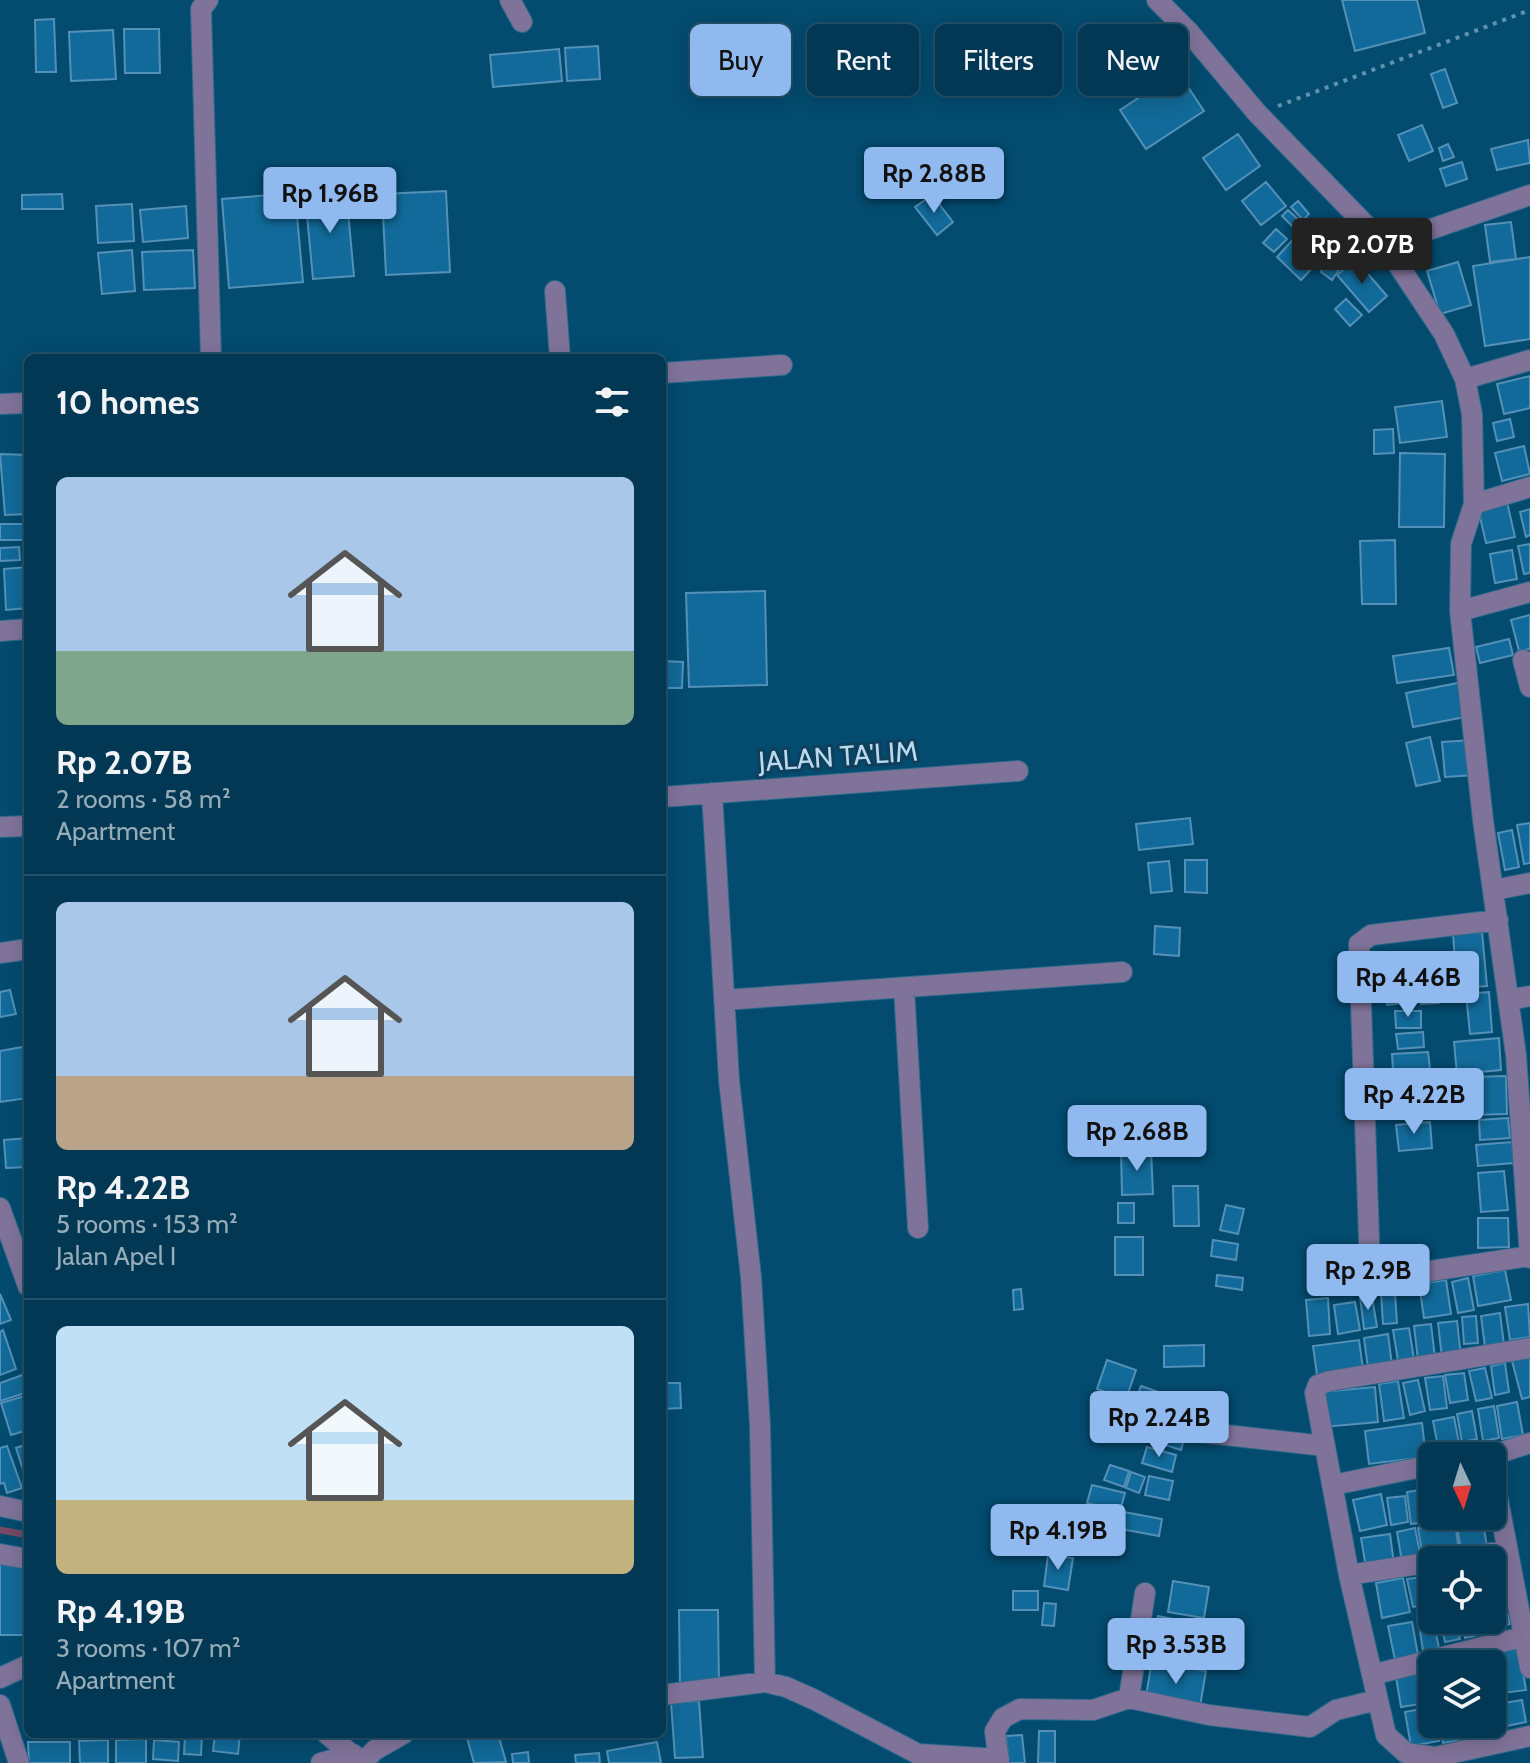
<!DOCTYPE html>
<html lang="en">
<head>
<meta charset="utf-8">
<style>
	body { margin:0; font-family:Cabin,sans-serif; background:#10435d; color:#f1f3f6; height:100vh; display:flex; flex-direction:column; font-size:30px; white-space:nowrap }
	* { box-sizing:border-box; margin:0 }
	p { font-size:26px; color:#96acb8 }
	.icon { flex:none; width:44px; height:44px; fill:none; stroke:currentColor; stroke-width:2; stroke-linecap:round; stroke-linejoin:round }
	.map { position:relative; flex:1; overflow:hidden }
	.side { position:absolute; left:24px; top:354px; width:642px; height:1384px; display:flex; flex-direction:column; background:#023853; border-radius:12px; box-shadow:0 4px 20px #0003,0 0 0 2px #23526a }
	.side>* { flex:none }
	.hud { position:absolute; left:690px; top:24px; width:720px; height:72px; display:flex; gap:16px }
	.needle { width:52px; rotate:176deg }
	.buttons { position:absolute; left:1418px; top:1442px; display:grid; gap:16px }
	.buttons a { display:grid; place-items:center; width:88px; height:88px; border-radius:12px; background:#023853; box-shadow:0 4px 20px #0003,0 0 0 2px #23526a; font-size:40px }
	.price { position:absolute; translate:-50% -68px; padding:0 18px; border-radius:8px; background:#90b9f0; color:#111; font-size:26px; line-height:52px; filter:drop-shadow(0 2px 4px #0008) }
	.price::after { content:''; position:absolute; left:50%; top:48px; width:24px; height:18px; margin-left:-12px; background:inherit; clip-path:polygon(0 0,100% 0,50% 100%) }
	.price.current { background:#222; color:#fff }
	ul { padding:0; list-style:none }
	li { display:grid; align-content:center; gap:16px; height:424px; padding:0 32px }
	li+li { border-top:2px solid #23526a }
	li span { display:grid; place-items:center; height:248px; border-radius:12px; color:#555 }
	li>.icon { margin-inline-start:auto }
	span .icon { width:144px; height:144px; fill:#fffc; stroke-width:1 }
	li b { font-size:34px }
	h2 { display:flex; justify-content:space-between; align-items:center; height:96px; padding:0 32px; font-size:34px }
	.tag { padding:0 28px; border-radius:12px; background:#023853; box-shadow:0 4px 20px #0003,0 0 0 2px #23526a; font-size:28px; line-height:72px }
	.tag.current { background:#90b9f0; color:#111 }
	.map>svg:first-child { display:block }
</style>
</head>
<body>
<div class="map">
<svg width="1530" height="1763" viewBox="0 0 1530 1763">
	<rect width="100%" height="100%" fill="#034b6f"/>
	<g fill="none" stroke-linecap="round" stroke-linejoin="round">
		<path stroke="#744a67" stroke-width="7" d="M0,1530l28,5"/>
	</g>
	<path fill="#116a99" stroke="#5490b8" stroke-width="2" d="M1342,0h75l8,33 -70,18z
		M54,19l2,53h-20l-1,-52z
		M124,29h35l1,44h-35z
		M113,30l3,49 -45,2 -2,-49z
		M598,46l2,33 -33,2 -2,-33z
		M559,49l3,32 -69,6 -3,-32z
		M1445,69l12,34 -14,5 -12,-34z
		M1178,72l26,39 -58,38 -26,-39z
		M1422,125l11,26 -24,10 -11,-26z
		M1238,134l22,32 -34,24 -23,-32z
		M1528,140l2,23 -33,7 -6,-21z
		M1448,144l6,13 -11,4 -4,-13z
		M1462,162l5,17 -21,7 -6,-17z
		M1266,182l20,24 -25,19 -19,-24z
		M346,190l8,86 -41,3 -8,-85z
		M446,191l4,81 -64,3 -4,-81z
		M295,193l8,89 -74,6 -7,-89z
		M62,194l1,15h-41v-14z
		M932,195l21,27 -16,13 -22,-28z
		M1298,201l11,13 -6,6 -12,-13z
		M132,204l2,37 -36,2 -2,-37z
		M186,206l2,32 -45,4 -3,-32z
		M1288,210l13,12 -6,7 -13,-13z
		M1311,220l25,23 -35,37 -24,-23z
		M1511,222l5,37 -26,3 -5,-37z
		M1276,229l11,10 -13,13 -11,-9z
		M132,250l3,41 -33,3 -4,-41z
		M193,250l2,38 -51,2 -2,-38z
		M1530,257v82l-45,7 -12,-80z
		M1328,260l12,8 -8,12 -11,-8z
		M1356,260l31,36 -18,16 -32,-37z
		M1458,262l13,43 -31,9 -13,-43z
		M1346,299l16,16 -12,11 -15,-17z
		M1530,376v32l-26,6 -7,-30z
		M1442,401l5,36 -47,6 -5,-36z
		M1510,419l4,18 -17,4 -4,-18z
		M1393,429l1,24 -20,1v-24z
		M1524,446l6,28 -28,7 -7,-28z
		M1400,453l45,1 -1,73h-45z
		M0,454l28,1v59l-23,1z
		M1507,502l8,35 -29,6 -8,-35z
		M1530,509v26l-4,2 -6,-25z
		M0,524h23v16h-23z
		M1395,540l1,64h-34l-2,-63z
		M1530,544v29l-6,1 -6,-28z
		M19,547l1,13 -20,1v-13z
		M1512,550l5,29 -22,4 -5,-29z
		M28,567v41l-22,2 -2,-41z
		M765,591l2,94 -78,2 -3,-94z
		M1530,615v34l-11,2 -8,-31z
		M1509,639l4,16 -33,8 -4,-16z
		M1449,648l5,27 -57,8 -4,-27z
		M662,661l21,1 -1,26h-20z
		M1458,683l7,34 -52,10 -7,-34z
		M1430,737l10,44 -24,5 -10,-43z
		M1473,740l2,35 -30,2 -3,-35z
		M1190,818l3,26 -54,6 -3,-26z
		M1530,823v40l-6,1 -7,-39z
		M1512,830l7,37 -14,3 -7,-37z
		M1185,860h22v33l-22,-1z
		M1169,861l3,30 -21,2 -3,-30z
		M1155,926l25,2 -1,28 -25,-2z
		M1482,932l5,54 -30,2 -4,-54z
		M1415,961l2,18 -26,3 -2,-18z
		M1437,984l2,19 -18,1 -1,-18z
		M1413,985l1,17 -27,3 -2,-17z
		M10,990l6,24 -16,3v-25z
		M1489,992l3,40 -22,2 -4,-40z
		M1395,1011h26v17h-25z
		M1423,1032l1,15 -26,2 -2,-15z
		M1499,1038l2,32 -44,4 -3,-32z
		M28,1046v52l-28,4v-51z
		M1428,1052l2,17 -37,1 -1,-16z
		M1451,1075l3,35 -15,1 -2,-35z
		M1506,1076l1,38 -35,1 -1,-38z
		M1432,1080l2,31 -15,2 -3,-32z
		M1412,1081l2,33 -31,2 -2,-33z
		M1508,1118l2,20 -30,2 -1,-20z
		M1430,1122l2,26 -33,3 -3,-26z
		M28,1138v29l-22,1 -2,-28z
		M1512,1142l2,21 -36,3 -2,-21z
		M1151,1150l2,44 -31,1 -1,-44z
		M1504,1171l4,39 -27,2 -3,-39z
		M1173,1186h25l1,40h-25z
		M1118,1203h16v20h-16z
		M1226,1205l18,4 -6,25 -18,-4z
		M1478,1218h30l1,29 -31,1z
		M1115,1237h28v38h-28z
		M1213,1240l25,4 -2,16 -25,-4z
		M1505,1270l6,30 -33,6 -5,-30z
		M1217,1275l26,3 -1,12 -26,-4z
		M1468,1278l6,32 -16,3 -6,-31z
		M1446,1280l5,34 -27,4 -5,-34z
		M1021,1289l2,20 -9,1 -1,-20z
		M1395,1292l2,31 -14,1 -2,-31z
		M0,1294l11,26 -11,4z
		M1372,1296l5,31 -13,2 -4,-32z
		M1328,1298l2,36 -21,2 -3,-36z
		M1355,1302l5,28 -22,4 -4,-29z
		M1528,1304l2,33 -20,3 -5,-33z
		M1500,1313l4,32 -19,2 -4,-31z
		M1476,1316l2,27 -14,1 -2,-27z
		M1457,1321l4,35 -19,2 -4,-35z
		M1431,1324l4,34 -17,2 -4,-34z
		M1409,1328l5,31 -16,2 -5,-31z
		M3,1330l13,39 -16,6v-43z
		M1388,1334l4,31 -24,3 -4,-30z
		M1359,1340l4,29 -46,6 -4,-29z
		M1204,1345v21l-40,1v-21z
		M1530,1357v40l-8,2 -10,-38z
		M1107,1360l29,10 -10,29 -29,-10z
		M1505,1363l4,29 -14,3 -4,-29z
		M1485,1368l7,30 -16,3 -7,-30z
		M28,1373v19l-28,9v-18z
		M1464,1373l4,27 -18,3 -5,-28z
		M1443,1376l4,32 -17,2 -5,-32z
		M1418,1380l7,31 -15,4 -7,-32z
		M1398,1381l6,37 -20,3 -5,-37z
		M662,1383h18l1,25 -18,1z
		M1141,1386l18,6 -11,30 -18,-6z
		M1375,1387l3,35 -55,5 -3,-35z
		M28,1395v35l-17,5 -10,-32z
		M1165,1401l30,9 -8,27 -31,-9z
		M1517,1402l6,33 -21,4 -5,-33z
		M1494,1406l5,32 -16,3 -5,-32z
		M1472,1411l5,28 -15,3 -5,-28z
		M1454,1417l5,26 -21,4 -5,-26z
		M1422,1423l4,34 -57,7 -4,-33z
		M1152,1433l31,10 -2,7 -32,-10z
		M28,1444v38h-1l-11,-34z
		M7,1446l15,42 -15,5 -3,-10 -4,1v-36z
		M1147,1447l29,8 -4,17 -30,-9z
		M1110,1465l19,6 -5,16 -20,-7z
		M1131,1472l14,5 -6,16 -13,-5z
		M1149,1476l24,5 -4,19 -24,-5z
		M1092,1485l33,8 -5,18 -33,-8z
		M1432,1488v28l19,2 -40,6 -4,-32z
		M1381,1494l6,31 -27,6 -7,-31z
		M1405,1496l3,26 -17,3 -4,-27z
		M1124,1512l38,7 -3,17 -38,-7z
		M1483,1522l4,25 -26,3 -4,-24z
		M1455,1523l4,28 -36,6 -5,-29z
		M1415,1528l6,30 -19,4 -5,-30z
		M1390,1534l4,30 -28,4 -5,-30z
		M1048,1555l25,3 -5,32 -24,-4z
		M0,1564l25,1 -2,70h-23z
		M1421,1577l6,28 -14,2 -6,-28z
		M1403,1578l7,34 -28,6 -6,-35z
		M1173,1581l36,6 -5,31 -36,-6z
		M1013,1591h25v19h-25z
		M1504,1598l6,26 -20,5 -2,-9h4v-19z
		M1044,1603l12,1 -2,22 -12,-1z
		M679,1610h39l1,76h-39z
		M1432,1615l7,33 -16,3 -5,-33z
		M1158,1616l61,12 -5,26 -61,-12z
		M1440,1620h16l4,19 -15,3z
		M1461,1620h18l3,14 -17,4z
		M1412,1622l6,33 -23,5 -7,-34z
		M1519,1648l7,42 -23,3 -6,-41z
		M1159,1649l49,8 -2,7 -49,-9z
		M1493,1655l7,34 -8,1v-26h-19l-1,-5z
		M1152,1661l54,10 -7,41 -54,-10z
		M1432,1671v31l-31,5 -5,-30z
		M1497,1698l5,30 -17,4 -2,-8h9v-25z
		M1522,1700l4,22 -19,4 -3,-23z
		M699,1701l4,56 -28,1 -4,-55z
		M1432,1707v17h3l4,17 -28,5 -6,-34z
		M1439,1724h18l3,16 -17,3z
		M1460,1724h20l3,11 -19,4z
		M1039,1731h16v32h-17z
		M185,1734h17l-1,21 -17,-1z
		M215,1734h25l-2,20 -25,-3z
		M466,1734h32l8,28 -32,1z
		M1022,1735l3,28h-16l-3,-27z
		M146,1739v24h-30v-23z
		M108,1740v23h-28l-1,-22z
		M154,1740l25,2 -1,19 -25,-2z
		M28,1742h42v21h-41z
		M657,1742l4,21h-52l-2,-12z
		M528,1752l1,11h-16l-1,-9z
		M599,1753l1,10h-24l-1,-8z"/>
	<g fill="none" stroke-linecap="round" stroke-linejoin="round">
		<g stroke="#2b6a8b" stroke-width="22">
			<path id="minor" d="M208,0l-7,9 10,349
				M510,0l12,22
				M1157,0l31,31 69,82 128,132 59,89 21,45 7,35 2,90 -13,40 -1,67 23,209 33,235 14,203
				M1385,245l145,-50
				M555,291l5,67
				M662,373l120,-8
				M1465,379l65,-19
				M0,404l28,-1
				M1474,504l56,-17
				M1460,611l70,-19
				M0,631l28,-2
				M1523,660l7,27
				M712,793l17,287 22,197 9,148 5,257
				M662,797l356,-26
				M0,827l28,-1
				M1494,890l36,-7
				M1498,920l-127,15 -12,9 11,324 5,8 9,2 146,-22
				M0,953l28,-4
				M904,988l14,240
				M724,1000l398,-28
				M1508,1000l22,-4
				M0,1208l28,78
				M1530,1348l-200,33 -12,4 -3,8 34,182 37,160 20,18 29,4 95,-21
				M1199,1432l126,14
				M1490,1456l40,-13
				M1492,1468l38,200
				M1333,1485l99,-20
				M0,1506l28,6
				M0,1554l28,5
				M1445,1560l60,-9
				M1349,1575l83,-13
				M1372,1675l158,-40
				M0,1678l28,-13
				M662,1695l103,-13 21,5 27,12 105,55 81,5
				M1129,1698l16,-105
				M0,1705l19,58
				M327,1734l35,29 13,-13 28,-16
				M321,1763l32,-9
				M999,1763l-4,-32 8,-13 17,-9 73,1 36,-12 80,17 101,12 26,-17 41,-10"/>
		</g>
		<path stroke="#6093af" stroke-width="4" stroke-dasharray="4 6" stroke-linecap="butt" d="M1278,106l252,-96"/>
		<use href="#minor" stroke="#80739a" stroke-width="20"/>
	</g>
	<g text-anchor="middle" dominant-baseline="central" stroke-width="6" stroke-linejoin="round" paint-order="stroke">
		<g font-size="28" fill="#bbd9ee" stroke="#0f3f5b">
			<text transform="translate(838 756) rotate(-4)">JALAN TA'LIM</text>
		</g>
	</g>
</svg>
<div class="buttons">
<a><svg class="needle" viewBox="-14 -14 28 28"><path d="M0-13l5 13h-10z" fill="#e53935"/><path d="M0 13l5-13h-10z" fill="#96acb8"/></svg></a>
<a><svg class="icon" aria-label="locate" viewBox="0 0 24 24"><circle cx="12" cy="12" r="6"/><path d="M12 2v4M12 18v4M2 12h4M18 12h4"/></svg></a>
<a><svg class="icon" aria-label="layers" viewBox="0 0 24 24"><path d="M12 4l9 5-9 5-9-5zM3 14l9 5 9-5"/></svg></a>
</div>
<b class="price" style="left:934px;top:215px">Rp 2.88B</b>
<b class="price" style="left:330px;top:235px">Rp 1.96B</b>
<b class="price current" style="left:1362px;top:286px">Rp 2.07B</b>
<b class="price" style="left:1408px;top:1019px">Rp 4.46B</b>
<b class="price" style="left:1414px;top:1136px">Rp 4.22B</b>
<b class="price" style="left:1137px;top:1173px">Rp 2.68B</b>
<b class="price" style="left:1368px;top:1312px">Rp 2.9B</b>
<b class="price" style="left:1159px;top:1459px">Rp 2.24B</b>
<b class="price" style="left:1058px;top:1572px">Rp 4.19B</b>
<b class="price" style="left:1176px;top:1686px">Rp 3.53B</b>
<div class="hud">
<a class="tag current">Buy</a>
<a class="tag">Rent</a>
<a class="tag">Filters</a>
<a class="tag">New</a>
</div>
<section class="side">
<h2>10 homes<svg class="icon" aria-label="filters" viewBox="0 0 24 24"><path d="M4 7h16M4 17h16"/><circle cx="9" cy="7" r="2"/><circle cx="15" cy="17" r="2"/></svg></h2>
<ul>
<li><span style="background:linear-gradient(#a9c7e8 70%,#7fa58c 0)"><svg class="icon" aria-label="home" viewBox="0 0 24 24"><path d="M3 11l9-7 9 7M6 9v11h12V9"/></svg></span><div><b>Rp 2.07B</b><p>2 rooms · 58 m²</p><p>Apartment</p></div></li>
<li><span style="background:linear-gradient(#a9c7e8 70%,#b9a48a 0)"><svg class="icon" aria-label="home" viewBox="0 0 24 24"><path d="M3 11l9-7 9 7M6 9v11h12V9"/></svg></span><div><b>Rp 4.22B</b><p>5 rooms · 153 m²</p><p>Jalan Apel I</p></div></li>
<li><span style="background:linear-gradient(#bfe0f5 70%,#c2b280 0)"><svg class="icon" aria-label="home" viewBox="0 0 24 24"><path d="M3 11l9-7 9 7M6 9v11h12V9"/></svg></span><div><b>Rp 4.19B</b><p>3 rooms · 107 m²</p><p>Apartment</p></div></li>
</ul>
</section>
</div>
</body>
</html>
